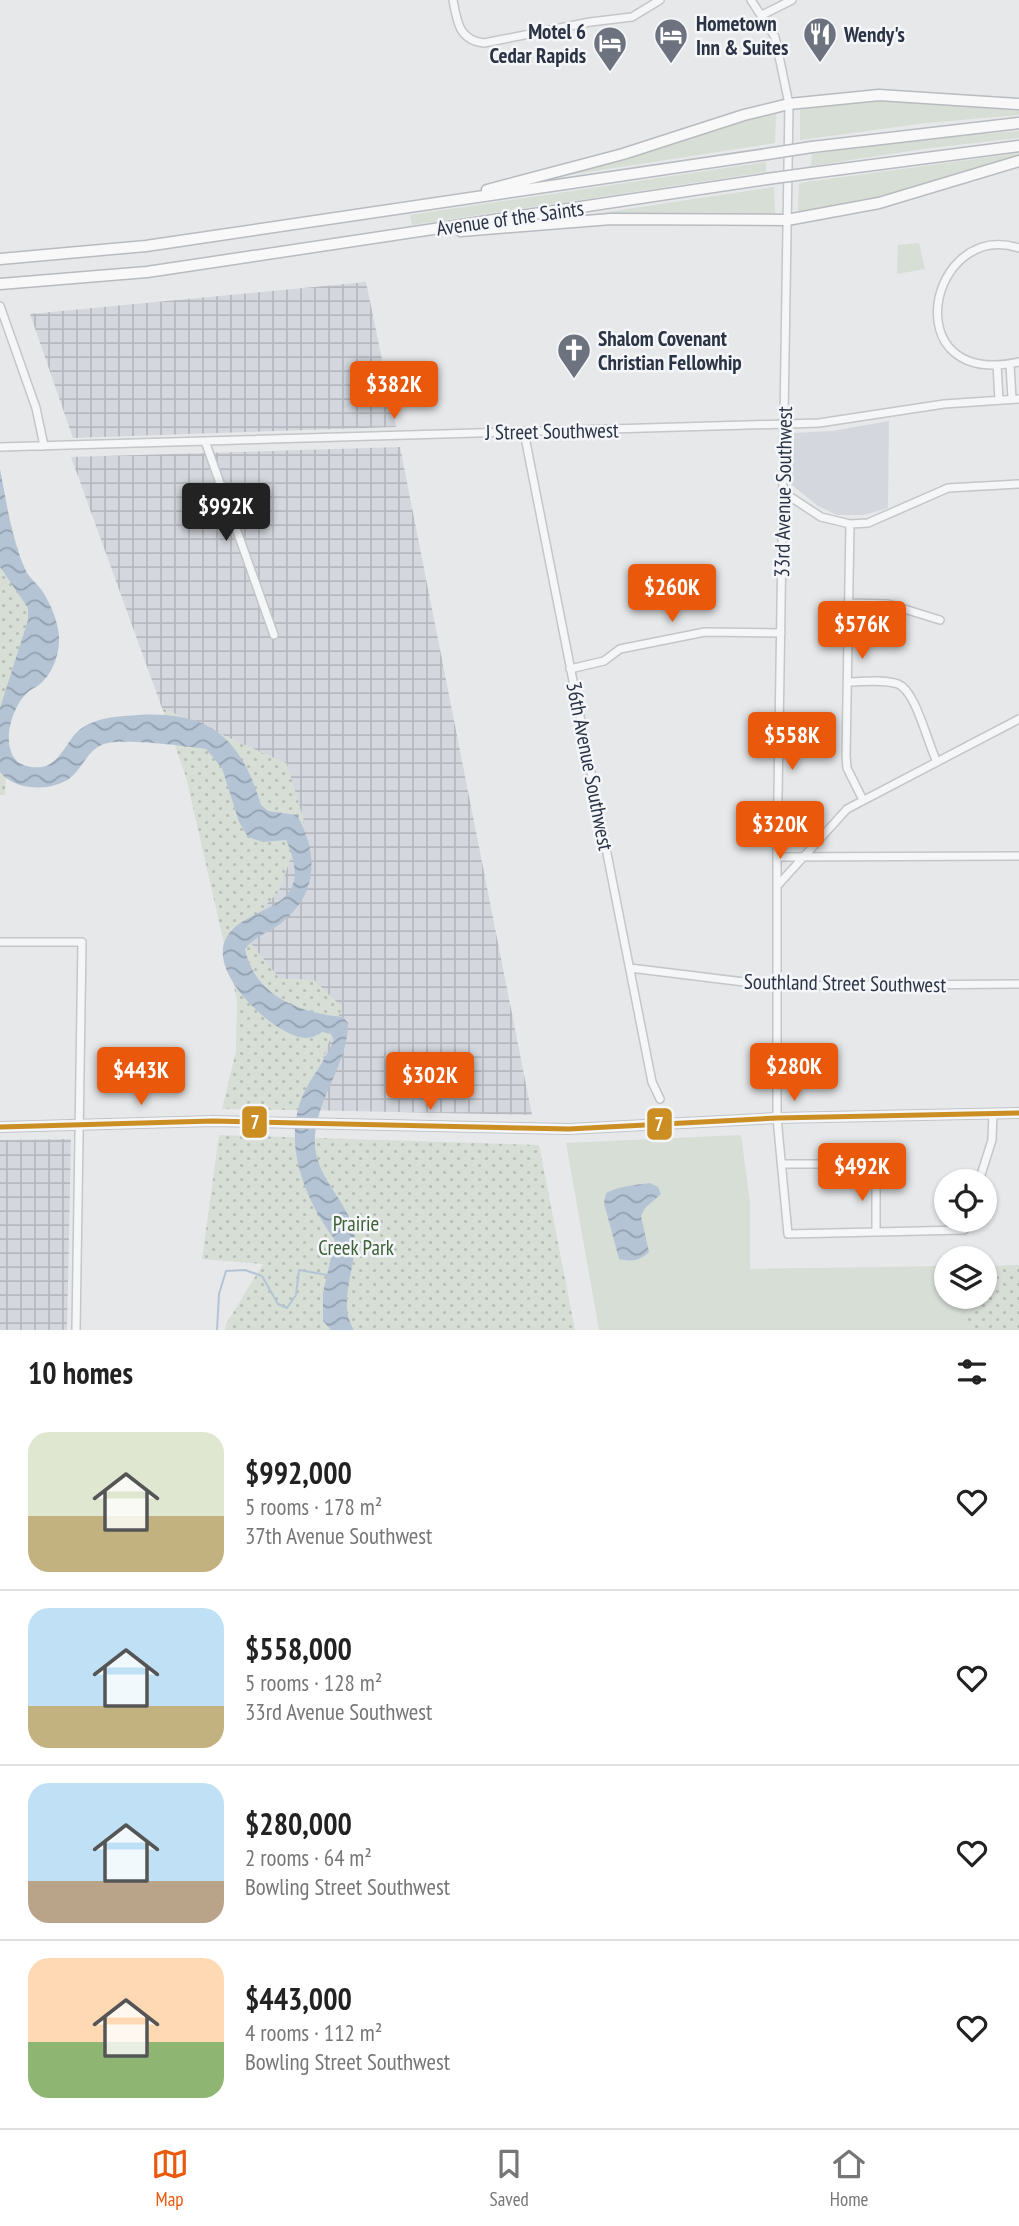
<!DOCTYPE html>
<html lang="en">
<head>
<meta charset="utf-8">
<style>
	body { margin:0; font-family:"PT Sans Narrow",sans-serif; background:#f2f2f2; color:#222; height:100vh; display:flex; flex-direction:column; font-size:26px; white-space:nowrap }
	* { box-sizing:border-box; margin:0 }
	p { font-size:23px; color:#767676 }
	.icon { flex:none; width:38px; height:38px; fill:none; stroke:currentColor; stroke-width:2; stroke-linecap:round; stroke-linejoin:round }
	.map { position:relative; height:1330px; overflow:hidden }
	.details { display:flex; flex-direction:column; background:#fff; flex:1 }
	.details>* { flex:none }
	.fabs { position:absolute; left:934px; top:1169px; display:grid; gap:14px }
	.fabs a { display:grid; place-items:center; width:63px; height:63px; border-radius:50%; background:#fff; box-shadow:0 2px 5px #0004; font-size:35px }
	.price { position:absolute; translate:-50% -60px; padding:0 16px; border-radius:7px; background:#ea580c; color:#fff; font-size:23px; line-height:46px; filter:drop-shadow(0 2px 4px #0008) }
	.price::after { content:''; position:absolute; left:50%; top:42px; width:21px; height:16px; margin-left:-10px; background:inherit; clip-path:polygon(0 0,100% 0,50% 100%) }
	.price.current { background:#222; color:#fff }
	ul { padding:0; list-style:none }
	li { display:flex; align-items:center; gap:21px; height:175px; padding:0 28px }
	li+li { border-top:2px solid #e0e0e0 }
	li span { display:grid; place-items:center; flex:none; width:196px; height:140px; border-radius:21px; color:#555 }
	li>.icon { margin-inline-start:auto }
	span .icon { width:84px; height:84px; fill:#fffc; stroke-width:1 }
	li b { font-size:30px }
	h2 { display:flex; justify-content:space-between; align-items:center; height:84px; padding:0 28px; font-size:30px }
	.tabs { display:flex; justify-content:space-around; align-items:center; height:98px; border-top:2px solid #e0e0e0; background:#fff; font-size:19px; color:#767676 }
	.tabs a { display:grid; justify-items:center; gap:4px }
	.tabs .current { color:#ea580c }
	.map>svg:first-child { display:block }
</style>
</head>
<body>
<div class="map">
<svg width="1019" height="1330" viewBox="0 0 1019 1330">
	<defs>
		<pattern id="industrial-grid" width="8" height="8" patternUnits="userSpaceOnUse" patternTransform="scale(1.75)"><rect width="8" height="8" fill="#d4d7dd"/><path d="M0 4h8M4 0v8" fill="none" stroke="#b6b9bf"/></pattern>
		<pattern id="park-dots" width="8" height="8" patternUnits="userSpaceOnUse" patternTransform="scale(1.75)"><rect width="8" height="8" fill="#d6ded6"/><path d="M2 2h.1M6 6h.1" fill="none" stroke="#b8bfb9" stroke-width="1.8" stroke-linecap="round"/></pattern>
		<pattern id="water-waves" width="16" height="10" patternUnits="userSpaceOnUse" patternTransform="scale(1.75)"><rect width="16" height="10" fill="#b4c4d5"/><path d="M0 5q4-4 8 0t8 0" fill="none" stroke="#93a0af"/></pattern>
	</defs>
	<rect width="100%" height="100%" fill="#e6e8ea"/>
	<path fill="#d4d7dd" d="M889,421l-1,87 -24,7h-27l-19,-9 -26,-21 2,-52 38,-2z"/>
	<path fill="url(#industrial-grid)" d="M366,282l30,145 -323,11 -43,-124z
		M400,447l132,668 -228,-5 10,-130 -34,-1 -39,-47 46,-168 -125,-56 -91,-251z
		M71,1139l-4,191h-67v-190z"/>
	<path fill="#d6ded6" d="M883,98l136,9v8l-93,8 -126,17v-32z
		M776,110l-1,33 -212,33 148,-48z
		M1019,131v7l-96,11 -112,17 1,-12 96,-14z
		M1019,153v6l-147,41 -70,13 -4,-2 1,-28z
		M766,162v10l-354,53 -2,-10z
		M774,187l1,28 -214,4z
		M919,243l6,26 -28,5 1,-29z
		M741,1135l9,68v66l197,-3v31h16l1,33h-365l-33,-187z"/>
	<path fill="url(#park-dots)" d="M0,484l34,123 -25,111 -4,77h-5z
		M162,708l125,56 17,57 -25,70 -38,41 39,47 34,1 28,27 -38,103 -82,-1 14,-58 1,-51 -51,-223z
		M219,1135l320,10 36,185h-350l1,-6 37,-60 -61,-5z
		M1019,1265v65h-55l-1,-33h22v-31z"/>
	<path fill="url(#water-waves)" d="M0,469c7,35 11,70 26,102 4,8 12,13 17,21 8,13 17,33 16,49 0,13 -6,30 -15,39 -4,6 -12,8 -17,13 -15,14 -26,50 -11,67 6,7 21,9 30,6 18,-8 22,-29 36,-38 16,-11 38,-12 56,-13 72,-4 103,23 123,90l7,6 29,4c22,40 21,80 -17,109 -12,9 -25,12 -35,25 10,48 56,64 98,68l5,6c0,40 -30,73 -33,113 -3,39 29,59 38,93 8,32 -18,72 1,101h-23l-8,-9v-28l12,-53c-31,-41 -56,-103 -28,-153 9,-16 20,-30 27,-47l-3,-6 -9,-2c-14,10 -24,6 -39,-2 -26,-14 -81,-67 -52,-99 15,-17 45,-21 58,-39 11,-15 4,-37 -3,-52l-23,2 -15,-5 -9,-15 -17,-54 -16,-19c-22,-3 -83,-11 -102,-5 -17,6 -21,24 -34,34 -19,14 -55,13 -70,-6v-64l28,-88v-12l-28,-41z
		M650,1183l8,4 3,7 -16,14 -4,8 8,36c-10,9 -17,10 -30,7l-15,-56 2,-10c14,-7 28,-8 44,-10z"/>
	<g fill="none" stroke-linecap="round" stroke-linejoin="round">
		<path stroke="#b4c4d5" stroke-width="2" d="M217,1330l2,-36 7,-23 19,-1 17,6 16,28 9,4 9,-13 3,-25 28,5"/>
		<g stroke="#c4c6c8" stroke-width="10">
			<path id="minor" d="M453,0c4,22 6,40 31,43l106,-21 42,-5 28,-17
				M751,0l24,37 14,67 -12,753v261l11,116 176,-4 11,-10
				M762,15l30,-15
				M1019,248c-90,-29 -126,141 0,114
				M0,306l36,102 8,38
				M1010,364l2,35
				M997,365l2,35
				M524,432l128,650 8,17
				M205,441l69,194
				M0,447l819,-24 125,-19 75,-5
				M783,492l38,25 29,7 18,-1 80,-35 71,-4
				M850,524l-4,232 1,12 16,32
				M849,603l39,1 52,16
				M570,669l34,-8 16,-12 85,-17 76,1
				M848,682c15,0 36,-3 50,2 18,7 29,58 39,78
				M777,857l242,-1
				M778,885l69,-76 172,-90
				M0,942h82l-6,388
				M630,968l147,18 242,-2
				M783,1164h78l12,4 3,7v57
				M979,1181l13,-41 1,-27"/>
		</g>
		<g stroke="#c2c5c8" stroke-width="12">
			<path id="major" d="M0,1127l213,-6 356,8 208,-11 242,-5"/>
		</g>
		<g stroke="#b8bbbf" stroke-width="13">
			<path id="highway" d="M812,147l207,-24
				M811,173l208,-27
				M487,190l136,-36 121,-39 45,-11 90,-9 140,9
				M461,231l150,-12 176,1 92,-17 140,-42
				M0,259l146,-13 621,-92
				M0,284l147,-12 620,-93"/>
		</g>
		<use href="#minor" stroke="#f5f6f7" stroke-width="7"/>
		<use href="#major" stroke="#f8f8f8" stroke-width="9"/>
		<use href="#highway" stroke="#f8f8f8" stroke-width="10"/>
		<g stroke="#b8bbbf" stroke-width="13" stroke-linecap="butt">
			<path id="highway-bridge" d="M767,154l45,-7
				M767,179l44,-6"/>
		</g>
		<use href="#highway-bridge" stroke="#f8f8f8" stroke-width="10"/>
		<g stroke="#f4f6f9" stroke-width="10">
			<path id="bus-1" d="M0,1127l213,-6 356,8 208,-11 242,-5"/>
		</g>
		<use href="#bus-1" stroke="#ca8e23" stroke-width="5"/>
	</g>
	<defs>
		<g id="restaurant-pin" transform="scale(1.75)"><path d="M0 17L-7.5 6A9.5 9.5 0 1 1 7.5 6Z" fill="#6c737f" stroke="#f4f6f9"/><path d="M-5-6h1v4h1v-4h1v4h1v-4h1v5L-1.5 .5V6h-2V.5L-5-1ZM5-6V6H3V1.5H1.5Q1.5-4 5-6Z" fill="#fff"/></g>
		<g id="hotel-pin" transform="scale(1.75)"><path d="M0 17L-7.5 6A9.5 9.5 0 1 1 7.5 6Z" fill="#6c737f" stroke="#f4f6f9"/><path d="M-6-4.5h1.5V1H6V5H4.5V3h-9V5H-6ZM-4 0a1.8 1.8 0 1 1 3.6 0ZM.5 0V-2.5h3Q6-2.5 6 0Z" fill="#fff"/></g>
		<g id="church-pin" transform="scale(1.75)"><path d="M0 17L-7.5 6A9.5 9.5 0 1 1 7.5 6Z" fill="#6c737f" stroke="#f4f6f9"/><path d="M-1.2-6h2.4v3.5h3.3v2.4h-3.3V6h-2.4V-.1h-3.3v-2.4h3.3Z" fill="#fff"/></g>
	</defs>
	<g fill-rule="evenodd">
		<use href="#restaurant-pin" x="820" y="34"/>
		<use href="#hotel-pin" x="671" y="35"/>
		<use href="#hotel-pin" x="610" y="43"/>
		<use href="#church-pin" x="574" y="350"/>
	</g>
	<g text-anchor="middle" dominant-baseline="central" stroke-width="5" stroke-linejoin="round" paint-order="stroke">
		<g font-size="21" font-weight="bold" fill="#2b3445" stroke="#f4f6f9" text-anchor="start">
			<text x="696" y="23">Hometown<tspan x="696" dy="24">Inn &amp; Suites</tspan></text>
			<text x="586" y="31" text-anchor="end">Motel 6<tspan x="586" dy="24">Cedar Rapids</tspan></text>
			<text x="844" y="34">Wendy's</text>
			<text x="598" y="338">Shalom Covenant<tspan x="598" dy="24">Christian Fellowhip</tspan></text>
		</g>
		<g font-size="21" fill="#2b3445" stroke="#f4f6f9">
			<text transform="translate(510 218) rotate(-8)">Avenue of the Saints</text>
			<text transform="translate(552 431) rotate(-1)">J Street Southwest</text>
			<text transform="translate(783 492) rotate(-89)">33rd Avenue Southwest</text>
			<text transform="translate(590 766) rotate(79)">36th Avenue Southwest</text>
			<text transform="translate(845 983) rotate(1)">Southland Street Southwest</text>
		</g>
		<g font-size="21" fill="#3f6138" stroke="#f4f6f9">
			<text x="356" y="1223">Prairie<tspan x="356" dy="24">Creek Park</tspan></text>
		</g>
	</g>
	<g stroke="#f4f6f9" stroke-width="2.5">
		<rect x="241" y="1105" width="27" height="34" rx="7" fill="#ca8e23"/>
		<rect x="646" y="1107" width="27" height="34" rx="7" fill="#ca8e23"/>
	</g>
	<g font-size="19" text-anchor="middle" font-weight="bold" fill="#fff">
		<text x="255" y="1129">7</text>
		<text x="659" y="1131">7</text>
	</g>
</svg>
<div class="fabs">
<a><svg class="icon" aria-label="locate" viewBox="0 0 24 24"><circle cx="12" cy="12" r="6"/><path d="M12 2v4M12 18v4M2 12h4M18 12h4"/></svg></a>
<a><svg class="icon" aria-label="layers" viewBox="0 0 24 24"><path d="M12 4l9 5-9 5-9-5zM3 14l9 5 9-5"/></svg></a>
</div>
<b class="price" style="left:394px;top:421px">$382K</b>
<b class="price current" style="left:226px;top:543px">$992K</b>
<b class="price" style="left:672px;top:624px">$260K</b>
<b class="price" style="left:862px;top:661px">$576K</b>
<b class="price" style="left:792px;top:772px">$558K</b>
<b class="price" style="left:780px;top:861px">$320K</b>
<b class="price" style="left:794px;top:1103px">$280K</b>
<b class="price" style="left:141px;top:1107px">$443K</b>
<b class="price" style="left:430px;top:1112px">$302K</b>
<b class="price" style="left:862px;top:1203px">$492K</b>
</div>
<section class="details">
<h2>10 homes<svg class="icon" aria-label="filters" viewBox="0 0 24 24"><path d="M4 7h16M4 17h16"/><circle cx="9" cy="7" r="2"/><circle cx="15" cy="17" r="2"/></svg></h2>
<ul>
<li><span style="background:linear-gradient(#dfe7d0 60%,#c2b280 0)"><svg class="icon" aria-label="home" viewBox="0 0 24 24"><path d="M3 11l9-7 9 7M6 9v11h12V9"/></svg></span><div><b>$992,000</b><p>5 rooms · 178 m²</p><p>37th Avenue Southwest</p></div><svg class="icon" aria-label="heart" viewBox="0 0 24 24"><path d="M12 20l-8-8c-3-5 5-10 8-4 3-6 11-1 8 4z"/></svg></li>
<li><span style="background:linear-gradient(#bfe0f5 70%,#c2b280 0)"><svg class="icon" aria-label="home" viewBox="0 0 24 24"><path d="M3 11l9-7 9 7M6 9v11h12V9"/></svg></span><div><b>$558,000</b><p>5 rooms · 128 m²</p><p>33rd Avenue Southwest</p></div><svg class="icon" aria-label="heart" viewBox="0 0 24 24"><path d="M12 20l-8-8c-3-5 5-10 8-4 3-6 11-1 8 4z"/></svg></li>
<li><span style="background:linear-gradient(#bfe0f5 70%,#b9a48a 0)"><svg class="icon" aria-label="home" viewBox="0 0 24 24"><path d="M3 11l9-7 9 7M6 9v11h12V9"/></svg></span><div><b>$280,000</b><p>2 rooms · 64 m²</p><p>Bowling Street Southwest</p></div><svg class="icon" aria-label="heart" viewBox="0 0 24 24"><path d="M12 20l-8-8c-3-5 5-10 8-4 3-6 11-1 8 4z"/></svg></li>
<li><span style="background:linear-gradient(#ffd9b3 60%,#8fb573 0)"><svg class="icon" aria-label="home" viewBox="0 0 24 24"><path d="M3 11l9-7 9 7M6 9v11h12V9"/></svg></span><div><b>$443,000</b><p>4 rooms · 112 m²</p><p>Bowling Street Southwest</p></div><svg class="icon" aria-label="heart" viewBox="0 0 24 24"><path d="M12 20l-8-8c-3-5 5-10 8-4 3-6 11-1 8 4z"/></svg></li>
</ul>
</section>
<nav class="tabs">
<a class="current"><svg class="icon" aria-label="map" viewBox="0 0 24 24"><path d="M3 6l6-2 6 2 6-2v14l-6 2-6-2-6 2zM9 4v14M15 6v14"/></svg>Map</a>
<a><svg class="icon" aria-label="saved" viewBox="0 0 24 24"><path d="M7 4h10v16l-5-4-5 4z"/></svg>Saved</a>
<a><svg class="icon" aria-label="home" viewBox="0 0 24 24"><path d="M3 11l9-7 9 7M6 9v11h12V9"/></svg>Home</a>
</nav>
</body>
</html>
